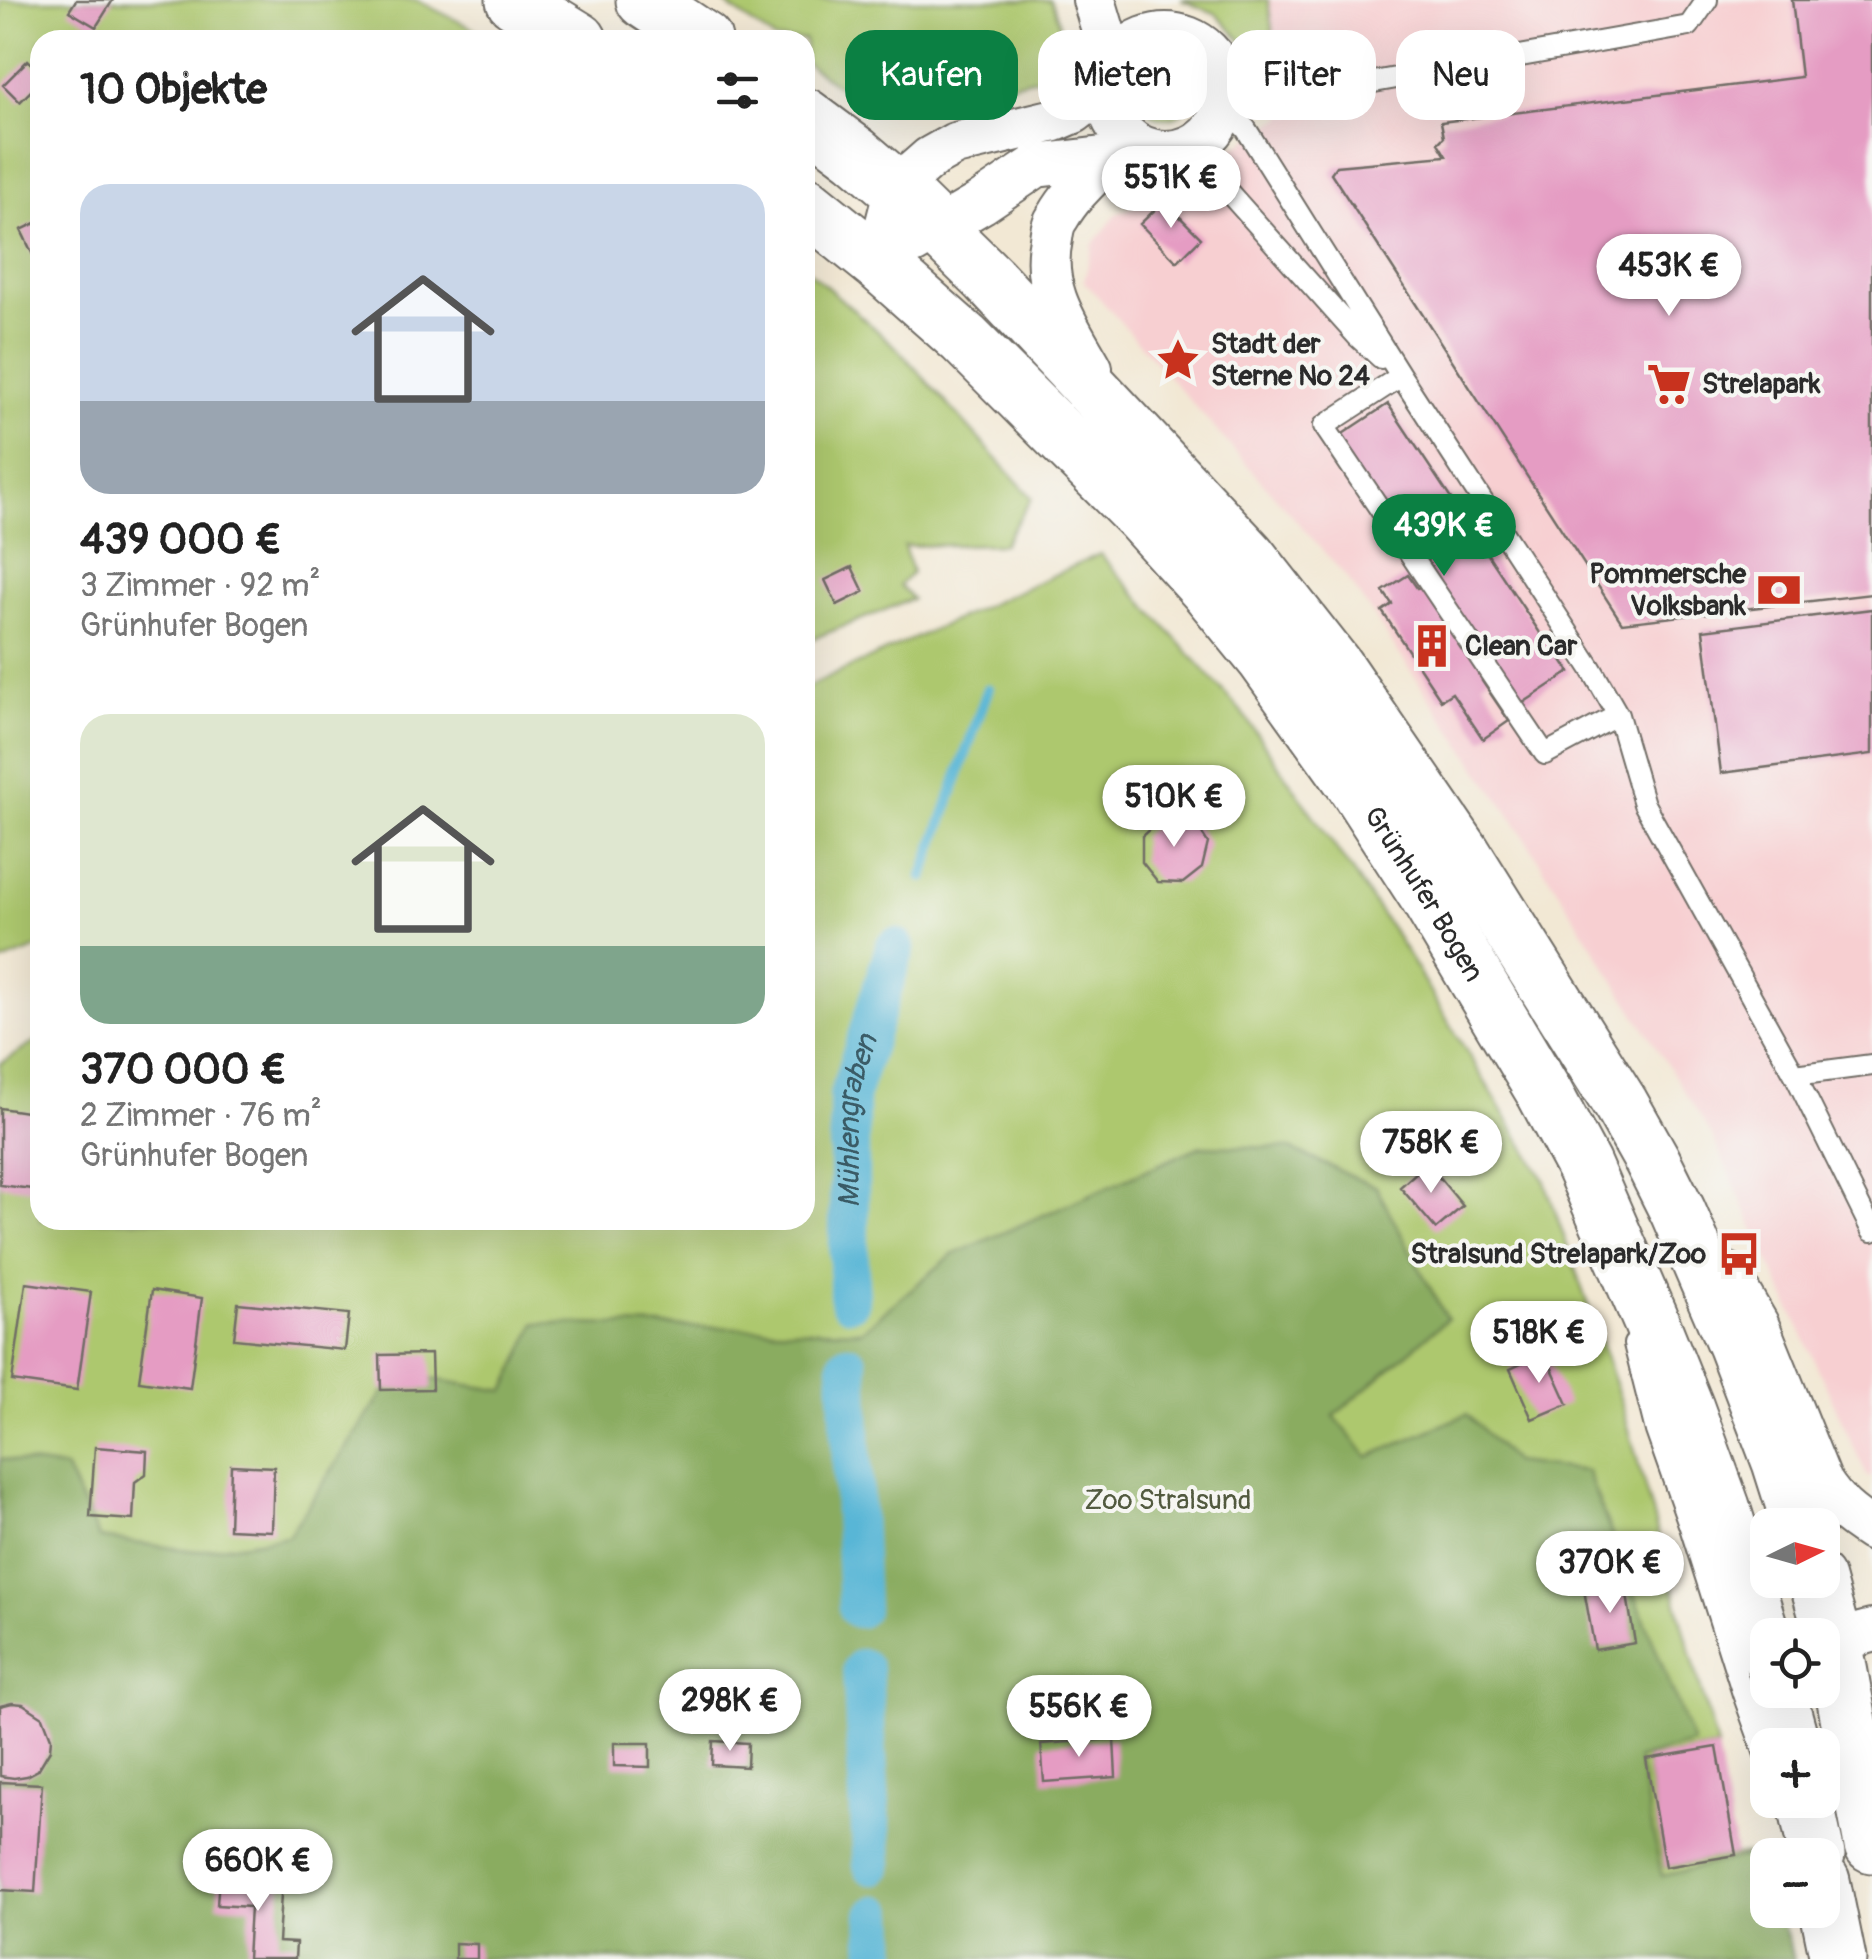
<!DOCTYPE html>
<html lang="de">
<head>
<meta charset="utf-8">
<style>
	body { margin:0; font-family:Pangolin,sans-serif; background:#f2f2f2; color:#222; height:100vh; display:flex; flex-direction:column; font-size:38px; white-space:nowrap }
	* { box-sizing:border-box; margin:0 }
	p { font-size:32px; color:#767676 }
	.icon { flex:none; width:55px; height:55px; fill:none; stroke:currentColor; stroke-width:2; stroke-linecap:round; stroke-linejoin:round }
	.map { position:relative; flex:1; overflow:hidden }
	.panel { position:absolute; left:30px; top:30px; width:785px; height:1200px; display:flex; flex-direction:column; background:#fff; border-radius:30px; box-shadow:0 10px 40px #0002 }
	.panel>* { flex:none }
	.top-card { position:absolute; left:845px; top:30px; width:875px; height:90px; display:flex; gap:20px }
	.needle { width:65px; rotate:85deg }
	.tools { position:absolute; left:1750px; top:1508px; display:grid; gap:20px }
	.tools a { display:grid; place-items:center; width:90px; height:90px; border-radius:20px; background:#fff; box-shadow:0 10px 40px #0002; font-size:50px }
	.price { position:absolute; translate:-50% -85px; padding:0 22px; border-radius:35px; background:#fff; color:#222; font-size:32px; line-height:65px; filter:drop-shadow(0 2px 5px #0008) }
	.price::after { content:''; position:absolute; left:50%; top:60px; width:30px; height:22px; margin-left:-15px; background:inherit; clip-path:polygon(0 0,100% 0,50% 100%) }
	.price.active { background:#0b8043; color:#fff }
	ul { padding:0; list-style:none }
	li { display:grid; align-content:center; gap:20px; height:530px; padding:0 50px }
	li span { display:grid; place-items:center; height:310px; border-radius:30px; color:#555 }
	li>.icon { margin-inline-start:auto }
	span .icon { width:180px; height:180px; fill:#fffc; stroke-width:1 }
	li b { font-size:42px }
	h2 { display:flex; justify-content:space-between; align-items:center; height:120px; padding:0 50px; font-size:42px }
	.pill { padding:0 35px; border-radius:30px; background:#fff; box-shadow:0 10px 40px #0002; font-size:35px; line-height:90px }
	.pill.active { background:#0b8043; color:#fff }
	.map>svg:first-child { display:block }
</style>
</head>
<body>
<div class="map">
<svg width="1872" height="1959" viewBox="0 0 1872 1959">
	<rect width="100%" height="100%" fill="#f6f6f2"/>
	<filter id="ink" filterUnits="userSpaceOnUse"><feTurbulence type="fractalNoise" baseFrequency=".01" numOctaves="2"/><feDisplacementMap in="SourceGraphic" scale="20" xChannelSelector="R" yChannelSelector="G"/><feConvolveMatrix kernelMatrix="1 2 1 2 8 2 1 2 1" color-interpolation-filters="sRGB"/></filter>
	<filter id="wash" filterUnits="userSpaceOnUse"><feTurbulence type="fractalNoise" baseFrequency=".0048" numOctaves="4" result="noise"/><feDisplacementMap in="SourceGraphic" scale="40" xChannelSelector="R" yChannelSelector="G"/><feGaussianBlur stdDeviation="2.25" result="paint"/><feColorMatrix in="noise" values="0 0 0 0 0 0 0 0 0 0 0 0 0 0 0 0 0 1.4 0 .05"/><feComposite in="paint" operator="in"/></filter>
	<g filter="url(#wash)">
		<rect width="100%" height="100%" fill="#f2e8d4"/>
		<path fill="#f7cfd1" d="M1268,0h604v1478l-5,-2 -156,-342 -200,-318 -164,-238 -263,-297 9,-37 24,-30 34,-15 134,-83z"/>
		<path fill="#adc86e" stroke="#6c7a4c" stroke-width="2.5" d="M0,0h416l80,40h-456v907l-40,16z
			M720,0h330c9,15 16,48 8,65 -3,5 -7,8 -12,11l-116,26 -49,3 -43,-19 -33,-24v-22h-30z
			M1181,0h87l12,86h-17l-23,-47 -25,-26z
			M1140 92a26 26 0 1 1 52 0a26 26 0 1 1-52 0Z
			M805,268l91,79 136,151 -29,46 -99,2 8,27 -13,12 13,14 -107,43z
			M1100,554l141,157 154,223 149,245 77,222 96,346 -71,13 19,107 71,-12 20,-1 11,29 1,27h10l16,49h-1794v-895l40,-25v181h765v-532z"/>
		<path fill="#8aac61" stroke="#5a6c46" stroke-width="2.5" d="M1201,1146l87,2 88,39 71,132 -113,97 34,41 99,-43 47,48 73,9 106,273 -55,15 24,117 94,-22 11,29 1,27h10l16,49h-1794v-500l65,9 34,70 98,13 91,-15 108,-163 109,18 31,-68 325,8 91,-76z"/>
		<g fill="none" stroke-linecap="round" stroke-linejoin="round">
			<path stroke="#58b6d6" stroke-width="11" d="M923,877l65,-188"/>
			<g stroke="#58b6d6" stroke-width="40">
				<path id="s1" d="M849,1300v-205l46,-147"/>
				<path d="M848,1364l10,244"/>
				<path d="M862,1669l11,196"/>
				<path d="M877,1915l2,44"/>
			</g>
		</g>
		<g id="blocks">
			<path fill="#e59cc3" d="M76,0h37l-17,27 -27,-16z
				M1792,0h80v594l-250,29 -291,-450 5,-7 110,-10 -8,-13 6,-6 -3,-15 360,-45z
				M28,60l12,12v10l-20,20 -17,-17z
				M1164,201l37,37 -24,24 -37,-38z
				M40,221v30l-7,4 -12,-25z
				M1388,404l156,235 3,-2 23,35 -50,33 -23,-34 -15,10 27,40 -26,18 -31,-46 -11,7 -59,-89 10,-7 -9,-13 25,-16 9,13 3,-1 -94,-142z
				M852,567l12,25 -27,13 -12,-25z
				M1872,609v145l-151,19 -18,-143z
				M1163,817l30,3 15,23 -6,25 -19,15 -25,-1 -16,-20v-26z
				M0,1108l40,6v76l-40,-5z
				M1427,1163l36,43 -27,23 -36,-42z
				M26,1283l65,9 -14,98 -65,-9z
				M152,1290l50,8 -12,90 -51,-7z
				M238,1303l111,11 -4,36 -111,-11z
				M1545,1353l23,51 -36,15 -22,-50z
				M431,1354l1,35 -51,1 -1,-35z
				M95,1447l52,4 -1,23 -11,8 -2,38 -43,-3z
				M231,1465l43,2 -2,64 -43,-2z
				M1625,1583l10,60 -40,7 -11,-60z
				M12,1703l11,1 20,13 8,21 -1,12 -12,20 -11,6 -13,2 -14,-2v-70z
				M1114,1739l2,38 -72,5 -3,-38z
				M713,1741l35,2 -1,24 -35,-2z
				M614,1743h36v24l-36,-1z
				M1717,1747l19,108 -71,12 -19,-108z
				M0,1782l42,2 -7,108 -35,-2z
				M219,1876l63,3 -4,63 18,1 -1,16h-48l3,-52 -33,-2z
				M455,1943l22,1v15h-22z"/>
		</g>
	</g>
	<g filter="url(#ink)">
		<use href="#blocks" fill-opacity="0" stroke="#716d66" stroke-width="2.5"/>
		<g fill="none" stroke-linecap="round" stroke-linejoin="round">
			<g stroke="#716d66" stroke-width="24">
				<path id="lane" d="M1225,97l36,5 428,-76 18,-26
					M1224,106l22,23 155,247 190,292 27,47 26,89 151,271 77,156
					M1184,150l47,45 127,142 23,21
					M1401,376l-77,50 221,328 73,-39
					M1795,1075l77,-10
					M1634,1344l22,87 34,96 53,167 25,69"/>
			</g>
			<g stroke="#716d66" stroke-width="46">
				<path id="street" d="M1094,0l12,40 5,28
					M1107 93a59 59 0 1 1 118 0a59 59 0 1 1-118 0Z
					M913,243l68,-40 55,-37 83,-10
					M877,262l19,-74 34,-30 25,-14 100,-24 19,-8 32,-25
					M1091,368c-23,-41 -51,-79 -40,-129 1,-8 2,-16 7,-22 13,-23 33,-40 51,-59
					M1728,1274l29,50 64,158c14,22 29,34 51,48
					M1834,1641l38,-10"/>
			</g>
			<g stroke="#716d66" stroke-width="59">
				<g id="secondary">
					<path d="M514,0l65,40"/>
					<path d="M644,0l60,40"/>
					<path d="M805,116l51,38 40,34 93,91 259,277 88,112 126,184 159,253 31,55 26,52 57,132 45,118 20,63"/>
					<path id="s2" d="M805,204l72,58 87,77 177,177 69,76 54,66 89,124 72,111 120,201 38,71 67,154 36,89 36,99 46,147"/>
					<path d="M1817,1580l17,61 38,204"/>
					<path d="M1777,1690l15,55"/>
					<path d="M1805,1800l12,55"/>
					<path d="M1822,1881l16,78"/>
				</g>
			</g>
			<use href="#lane" stroke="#fff" stroke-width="20"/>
			<use href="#street" stroke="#fff" stroke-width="42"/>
			<use href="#secondary" stroke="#fff" stroke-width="55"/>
		</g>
		<circle fill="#9a9a82" cx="900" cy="93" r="15"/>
	</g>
	<defs>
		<g id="sight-bare" transform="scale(3.45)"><path d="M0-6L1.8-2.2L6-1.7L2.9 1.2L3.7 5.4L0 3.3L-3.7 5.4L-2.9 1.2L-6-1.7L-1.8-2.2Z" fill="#c8321e" stroke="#f6f6f2" stroke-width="2.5" paint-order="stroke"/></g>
		<g id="supermarket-bare" transform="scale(3.45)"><path d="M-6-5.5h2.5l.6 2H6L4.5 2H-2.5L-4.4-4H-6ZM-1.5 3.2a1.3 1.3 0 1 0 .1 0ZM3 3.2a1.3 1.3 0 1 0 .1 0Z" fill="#c8321e" stroke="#f6f6f2" stroke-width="2.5" paint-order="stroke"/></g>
		<g id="bank-bare" transform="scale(3.45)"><path d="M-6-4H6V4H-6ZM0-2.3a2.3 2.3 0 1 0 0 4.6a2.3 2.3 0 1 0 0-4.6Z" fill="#c8321e" stroke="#f6f6f2" stroke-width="2.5" paint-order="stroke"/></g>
		<g id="building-bare" transform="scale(3.45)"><path d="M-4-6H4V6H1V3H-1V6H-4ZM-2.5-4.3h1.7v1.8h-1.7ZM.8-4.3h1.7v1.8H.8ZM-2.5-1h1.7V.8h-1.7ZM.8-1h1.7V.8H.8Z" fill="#c8321e" stroke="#f6f6f2" stroke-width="2.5" paint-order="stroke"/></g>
		<g id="bus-bare" transform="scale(3.45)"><path d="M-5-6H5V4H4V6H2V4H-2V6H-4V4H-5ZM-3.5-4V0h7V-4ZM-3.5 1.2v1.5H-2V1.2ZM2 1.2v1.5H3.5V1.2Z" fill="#c8321e" stroke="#f6f6f2" stroke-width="2.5" paint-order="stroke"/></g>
	</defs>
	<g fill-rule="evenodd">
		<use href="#sight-bare" x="1178" y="360"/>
		<use href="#supermarket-bare" x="1669" y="384"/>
		<use href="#bank-bare" x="1779" y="590"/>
		<use href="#building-bare" x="1432" y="646"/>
		<use href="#bus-bare" x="1739" y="1254"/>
	</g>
	<g text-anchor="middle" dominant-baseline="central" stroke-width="8" stroke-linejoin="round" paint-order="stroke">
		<g font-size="28" font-weight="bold" fill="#2b2b2b" stroke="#f6f6f2" text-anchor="start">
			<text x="1211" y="344">Stadt der<tspan x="1211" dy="32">Sterne No 24</tspan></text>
			<text x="1702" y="384">Strelapark</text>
			<text x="1746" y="574" text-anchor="end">Pommersche<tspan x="1746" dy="32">Volksbank</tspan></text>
			<text x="1465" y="646">Clean Car</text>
			<text x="1706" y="1254" text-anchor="end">Stralsund Strelapark/Zoo</text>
		</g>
		<g font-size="28" fill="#2b2b2b" stroke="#f6f6f2">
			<text stroke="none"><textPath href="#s2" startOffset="932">Grünhufer Bogen</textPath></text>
		</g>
		<g font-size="28" fill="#525a3f" stroke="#f6f6f2">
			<text x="1168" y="1500">Zoo Stralsund</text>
		</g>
		<g font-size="30" font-style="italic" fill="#3b5c67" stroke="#f6f6f2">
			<text stroke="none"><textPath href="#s1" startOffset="180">Mühlengraben</textPath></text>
		</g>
	</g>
</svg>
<div class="tools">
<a><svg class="needle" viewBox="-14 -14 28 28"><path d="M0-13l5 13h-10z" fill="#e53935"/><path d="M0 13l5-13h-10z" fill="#767676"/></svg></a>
<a><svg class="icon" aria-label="locate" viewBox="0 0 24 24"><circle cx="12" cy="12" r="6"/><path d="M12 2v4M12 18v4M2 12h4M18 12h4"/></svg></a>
<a>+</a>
<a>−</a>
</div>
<b class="price" style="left:1171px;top:231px">551K €</b>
<b class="price" style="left:1669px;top:319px">453K €</b>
<b class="price active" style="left:1444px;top:579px">439K €</b>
<b class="price" style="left:1174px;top:850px">510K €</b>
<b class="price" style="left:1431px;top:1196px">758K €</b>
<b class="price" style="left:1539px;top:1386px">518K €</b>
<b class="price" style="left:1610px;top:1616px">370K €</b>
<b class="price" style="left:730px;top:1754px">298K €</b>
<b class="price" style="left:1079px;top:1760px">556K €</b>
<b class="price" style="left:258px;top:1914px">660K €</b>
<div class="top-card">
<a class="pill active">Kaufen</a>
<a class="pill">Mieten</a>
<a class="pill">Filter</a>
<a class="pill">Neu</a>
</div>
<section class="panel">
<h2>10 Objekte<svg class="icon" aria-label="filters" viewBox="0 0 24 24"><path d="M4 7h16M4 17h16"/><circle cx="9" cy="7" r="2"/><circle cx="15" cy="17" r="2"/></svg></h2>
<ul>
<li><span style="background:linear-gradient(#c9d6e8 70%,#9aa5b1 0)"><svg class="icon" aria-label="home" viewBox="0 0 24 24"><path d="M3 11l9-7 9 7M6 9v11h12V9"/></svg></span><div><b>439 000 €</b><p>3 Zimmer · 92 m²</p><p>Grünhufer Bogen</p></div></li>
<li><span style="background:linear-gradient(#dfe7d0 75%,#7fa58c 0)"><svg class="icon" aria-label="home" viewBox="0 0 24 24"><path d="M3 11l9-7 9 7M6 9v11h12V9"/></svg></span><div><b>370 000 €</b><p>2 Zimmer · 76 m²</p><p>Grünhufer Bogen</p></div></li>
</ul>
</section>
</div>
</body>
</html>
